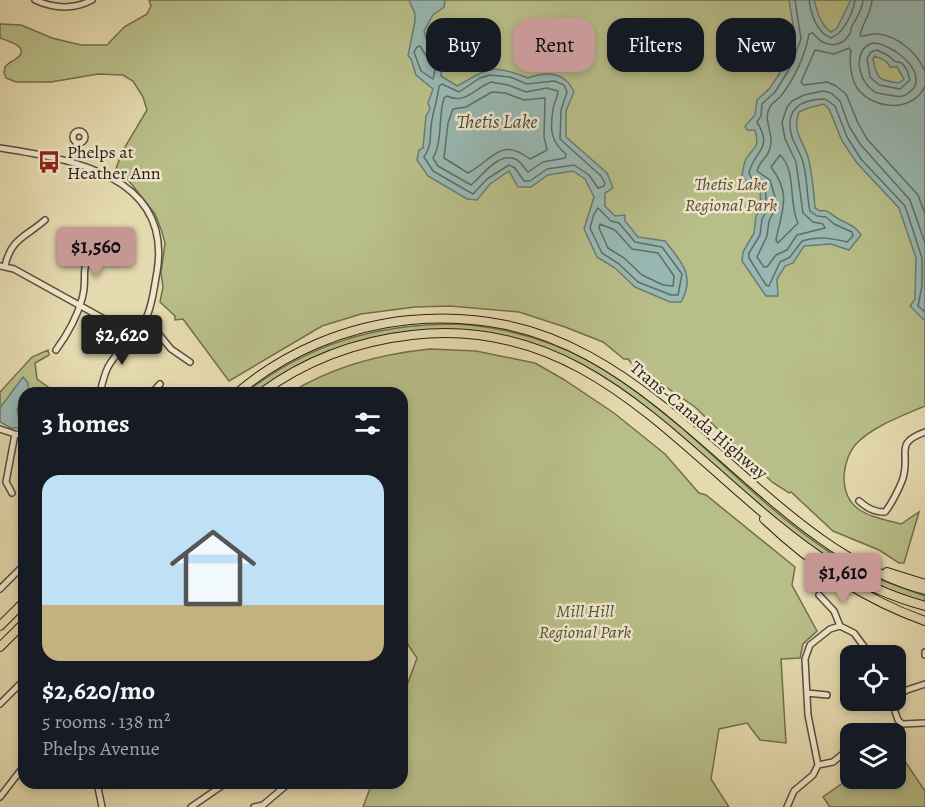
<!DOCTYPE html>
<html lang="en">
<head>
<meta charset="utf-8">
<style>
	body { margin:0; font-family:Alegreya,serif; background:#20242c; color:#f1f3f6; height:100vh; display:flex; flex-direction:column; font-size:22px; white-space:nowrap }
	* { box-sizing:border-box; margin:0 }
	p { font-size:20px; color:#9ea1a6 }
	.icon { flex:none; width:33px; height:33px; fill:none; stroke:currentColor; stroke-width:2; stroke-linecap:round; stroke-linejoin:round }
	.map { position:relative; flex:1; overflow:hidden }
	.details { position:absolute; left:18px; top:387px; width:390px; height:402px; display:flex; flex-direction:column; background:#171b24; border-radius:18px; box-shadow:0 3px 9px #0003 }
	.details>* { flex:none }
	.top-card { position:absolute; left:426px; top:18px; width:408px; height:54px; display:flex; gap:12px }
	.controls { position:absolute; left:840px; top:645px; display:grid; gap:12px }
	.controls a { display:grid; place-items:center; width:66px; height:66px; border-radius:12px; background:#171b24; box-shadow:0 3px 9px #0003; font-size:30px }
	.price { position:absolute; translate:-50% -51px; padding:0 14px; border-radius:6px; background:#c59692; color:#111; font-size:20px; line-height:39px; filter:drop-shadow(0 2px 3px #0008) }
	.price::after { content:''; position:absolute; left:50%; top:36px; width:18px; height:14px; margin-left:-9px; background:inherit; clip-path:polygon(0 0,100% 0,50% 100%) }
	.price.selected { background:#222; color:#fff }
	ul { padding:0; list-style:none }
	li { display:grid; align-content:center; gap:12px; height:318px; padding:0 24px }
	li span { display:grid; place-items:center; height:186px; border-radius:18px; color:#555 }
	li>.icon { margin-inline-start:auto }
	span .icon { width:108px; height:108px; fill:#fffc; stroke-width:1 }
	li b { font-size:26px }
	h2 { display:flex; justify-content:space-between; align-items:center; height:72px; padding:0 24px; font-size:26px }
	.chip { padding:0 21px; border-radius:18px; background:#171b24; box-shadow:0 3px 9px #0003; font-size:21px; line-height:54px }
	.chip.selected { background:#c59692; color:#111 }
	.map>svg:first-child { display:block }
</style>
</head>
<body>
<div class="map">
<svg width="925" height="807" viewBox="0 0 925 807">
	<rect width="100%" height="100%" fill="#e5daaf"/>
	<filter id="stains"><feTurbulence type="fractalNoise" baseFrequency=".00333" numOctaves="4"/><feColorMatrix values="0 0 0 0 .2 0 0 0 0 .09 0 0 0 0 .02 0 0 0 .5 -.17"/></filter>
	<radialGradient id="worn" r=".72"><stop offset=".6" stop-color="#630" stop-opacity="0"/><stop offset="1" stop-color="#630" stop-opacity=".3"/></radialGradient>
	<path fill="#b8be88" stroke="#726e50" stroke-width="1.5" d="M149,0h776v406c-23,10 -52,20 -69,38 -7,8 -11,21 -12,31 -1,38 27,41 57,49l18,-12 -15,51h-5l-20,-13 -46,-19 -42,-39 -2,1 -17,-11 -77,-75 -64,-44 -3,-4h-4l-21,-17 -38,-15 -46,-15 -69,-6 -35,1 -54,7 -39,12 -93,55 -46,-62 -8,1v-4l-15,-14 3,-15 -2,-14 4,-30 -3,-11 -7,-18 -33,-42 -6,-3 6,-17 25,-42 -4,-13 -10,-16 -10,-6 -25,-1 -47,8h-35l-10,-4 -2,-5 1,-6c3,-4 7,-5 12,-9 14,-11 -9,-17 -17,-20v-14l21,1 31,13 29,7h26l17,-18 23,-13 4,-8z
		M456,324c49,3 96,16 139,40 32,18 60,42 88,65 53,46 105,100 166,135 24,14 50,23 76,32v6c-29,-9 -57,-19 -83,-35 -129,-79 -211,-222 -375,-236 -54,-5 -109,6 -159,29 -10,5 -21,11 -31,18 -7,4 -15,13 -23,15 -3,1 -6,0 -9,0 64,-49 130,-69 211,-69z
		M430,349l46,2 59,12 28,16 51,34 51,41 34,39 7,2 89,72 -3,18 25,46 -14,13 -3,14 -19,1 5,84 -26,-3 -13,-17 -28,6 -8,50 18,28h-366l9,-24h30v-84l15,-41 -15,-22v-243h-112c43,-27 90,-39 140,-44z
		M48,350l1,5 -14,8 2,16 11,8 -11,6h-13v35l-24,-8v-28l32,-35z
		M896,748l29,43v16h-95l-7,-10 27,-19h46z"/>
	<path fill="#98b9b3" stroke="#6c7b75" stroke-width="1.5" fill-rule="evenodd" d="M409,0h36l-1,7 -11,8 -9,16 7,25 11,12 -1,8 16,10c33,-18 33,-23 71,-8 19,-7 37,-6 46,14l-8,19v26l41,36 6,15 -8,5v13l10,10 10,-1v6l13,16 27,4c16,20 31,35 16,61h-11l-35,-15 -20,-19 -18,-11 -13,-28 10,-32 -9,-18 -12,-8 -25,4 -17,12h-13l-9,-16 -19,13 -13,16 -10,-1 -39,-23 -11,-16 2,-10 4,-2 3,-32 4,-7 -2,-6 5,-14 -17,-14 -5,-16 -3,-3 7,-35v-7z
		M789,0h25c3,11 7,26 17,32l6,-4 14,-28h74v321l-15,-15 5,-7 1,-41 -17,-50 -42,-45 -15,-22 -13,-32 -5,-5 -16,4 -9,4c-8,21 6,30 10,49 3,15 5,31 6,47l5,3c8,-2 10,3 17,7 10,6 18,7 24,17l-12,15 -18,-6 -27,2 -11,17 -8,3 -8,13 1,17h-12l-24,-35 1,-9 11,-19 2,-17 5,-7 -1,-21 -11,-4 -7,-9c1,-5 2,-12 4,-16 8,-14 14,-8 9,-29h-8l-2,-4 10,-11 2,-15 13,-12 15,-23 10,-28zM875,56l11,5 4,6h7l7,12 -5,4c-20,-3 -22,-3 -26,-24z
		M23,377l5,6v8l-4,2v6l-7,10 3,16 -2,3h-7l-11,-6v-14z"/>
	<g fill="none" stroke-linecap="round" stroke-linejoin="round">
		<path stroke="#626c65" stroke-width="1.5" d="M795,0l6,39 -11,29 -15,24 -13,12 -1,12 -4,6c17,28 -3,28 -8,51l3,6 13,7 2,24 -5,9 -2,16 -11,18v5l17,27 3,1 11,-24 10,-5 12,-16c16,-5 29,-3 45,1l6,-6 -1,-4 -18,-8 -8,-7 -9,-1 -7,-5c-4,-17 -2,-36 -8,-52 -3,-8 -7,-14 -10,-22 -8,-27 8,-38 33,-38l10,7 12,31 14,22 44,47 17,52v28l-4,20 7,6
			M809,0c2,14 8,33 22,38 13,-5 22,-25 24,-38
			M863,0c-1,11 -6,17 -11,26 -3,7 1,3 -3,9 -10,15 -27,11 -36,-2l-4,1c-4,22 -15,46 -29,63 -3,3 -8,6 -10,10 -7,11 2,24 1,36 -2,16 -11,16 -14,28l13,9 5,17 -1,14 -5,10 -2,15 -10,21 7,10h3l9,-12 11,-5 10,-15 28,-7 -2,-4 -10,-2 -10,-9 -7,-51 -11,-23 -3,-17 5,-15 5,-6 12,-6 19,-4 8,2 9,8 9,25 11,18 50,56 15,43
			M872,0c-1,15 -11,25 -12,36 6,1 11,-3 18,-2 20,2 39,19 47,37
			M873,43c17,0 52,25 41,45 -3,3 -7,7 -11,8 -5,1 -10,0 -14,-1 -5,-1 -10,-1 -14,-3 -17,-10 -24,-42 -2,-49z
			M420,46l15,24 -2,9 -12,-8 -7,-19 3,-5z
			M877,50l12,6 5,5 8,2 5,7 3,10 -10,9 -21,-4 -9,-8 -3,-19 4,-6z
			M490,75l20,2 17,7 27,-3 10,4 3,7 -6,18 -1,29 41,37 4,7 -1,3 -6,2 -9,-13 -15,-10 -27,4 -17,12h-6l-9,-13 -6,-3 -22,14 -14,15 -40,-23 -9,-14c9,-13 5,-22 8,-37 2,-12 6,-23 7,-34l3,-2 17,8 21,-14z
			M491,82l17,3 18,7 21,-4 11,3c0,6 -4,12 -5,18 -3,20 -3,32 13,45l-1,4 -22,4 -15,10c-4,-4 -7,-11 -13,-13 -17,-7 -33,17 -44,26l-33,-19 -5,-8c10,-18 5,-41 11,-60l3,-2c18,9 28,-8 44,-14z
			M925,86c-12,27 -52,24 -68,2 -6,-10 -8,-26 -6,-37l-2,-3 -15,6 -19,-4 -14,32 3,3 23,-3 9,4 10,8 12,29 9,16 51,56 7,19
			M492,92l13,1 19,7 21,-2 -1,39 3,13 -17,9c-30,-23 -37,1 -62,14l-24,-15 4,-35 5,-14 13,-2z
			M780,155c17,16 8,48 18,68l-20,20 -2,-3c6,-31 16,-45 -5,-73z
			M598,208l13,13 8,2 16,19 27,5 20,27 -4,21h-7l-33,-13 -19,-18 -17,-11 -12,-25 4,-14z
			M600,224l15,6 17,19 26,4 16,23 -1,10 -10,-1 -21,-10 -18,-17 -16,-10 -9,-20z"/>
		<g stroke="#5a4d3d" stroke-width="8">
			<path id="minor" d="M35,0c20,9 38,10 57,0
				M73 137a6 6 0 1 1 12 0a6 6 0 1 1-12 0Z
				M0,148c71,11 173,27 157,124 -3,15 -4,30 -10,44 -9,20 -29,32 -39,51 -4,8 -6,17 -8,26
				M70,162l7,-19
				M0,266l14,3 119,66
				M5,266c6,-28 21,-29 40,-46
				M141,325l17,8 13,16 19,13
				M56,350c11,-15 21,-33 26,-51 8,-27 -9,-36 25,-55
				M152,393l8,-9
				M0,429l15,5 9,1
				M12,493l-6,-11 9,-48
				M859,501c8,7 15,11 26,11 6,-7 18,-30 19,-38 5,-23 -9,-31 21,-42
				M0,589l24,-24
				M819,595l15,16 6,15
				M925,652v3
				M807,693l20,2
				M896,697l11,-7 18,-6
				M891,700l7,20 4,4 23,-1
				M0,704l24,-24
				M818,765l15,-3 17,-14
				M97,783l5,24
				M0,797l24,-31
				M191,807l35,-24
				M254,807l9,-2 26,-22
				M787,807l7,-16 19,-16 5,-10 -10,-50 -3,-56 5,-14 20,-16 10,-3 14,7 17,23"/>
		</g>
		<g stroke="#2b1e17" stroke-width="10">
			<path id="highway" d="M237,393c48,-41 110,-67 173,-73 153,-14 237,71 343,164 51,45 105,88 172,106
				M261,393c45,-33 97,-52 151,-58 190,-22 282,142 422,231 28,18 59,31 91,40
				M764,519c47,45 99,80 161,102
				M887,572l38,12
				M0,626l24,-24
				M0,647l24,-24"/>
		</g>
		<use href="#minor" stroke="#eee7cb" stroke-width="5"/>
		<use href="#highway" stroke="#e5daaf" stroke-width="8"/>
	</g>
	<defs>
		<g id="bus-bare" transform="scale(1.8)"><path d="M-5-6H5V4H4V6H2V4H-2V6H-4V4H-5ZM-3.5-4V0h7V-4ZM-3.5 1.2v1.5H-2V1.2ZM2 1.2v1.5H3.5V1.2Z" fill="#8f2418" stroke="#eee7cb" stroke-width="2.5" paint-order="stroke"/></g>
	</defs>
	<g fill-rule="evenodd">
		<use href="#bus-bare" x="49" y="162"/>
	</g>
	<g text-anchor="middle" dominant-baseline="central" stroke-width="5" stroke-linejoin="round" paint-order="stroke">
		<g font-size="18" fill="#2b1e17" stroke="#eee7cb" text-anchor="start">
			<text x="67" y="152">Phelps at<tspan x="67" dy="21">Heather Ann</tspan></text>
		</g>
		<g font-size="18" font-style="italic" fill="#554e39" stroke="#eee7cb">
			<text x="731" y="184">Thetis Lake<tspan x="731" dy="21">Regional Park</tspan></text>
			<text x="585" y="611">Mill Hill<tspan x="585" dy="21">Regional Park</tspan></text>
		</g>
		<g font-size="18" fill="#2b1e17" stroke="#eee7cb">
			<text transform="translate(699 420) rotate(40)">Trans-Canada Highway</text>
		</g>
		<g font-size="20" font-style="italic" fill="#4c4c46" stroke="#eee7cb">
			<text x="497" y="121">Thetis Lake</text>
		</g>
	</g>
	<rect width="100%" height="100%" filter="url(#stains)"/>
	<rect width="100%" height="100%" fill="url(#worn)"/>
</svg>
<div class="controls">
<a><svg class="icon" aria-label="locate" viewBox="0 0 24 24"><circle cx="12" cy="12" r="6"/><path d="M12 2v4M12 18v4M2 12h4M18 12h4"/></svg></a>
<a><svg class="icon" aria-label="layers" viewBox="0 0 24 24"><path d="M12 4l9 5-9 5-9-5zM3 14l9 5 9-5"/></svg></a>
</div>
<b class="price" style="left:96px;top:278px">$1,560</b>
<b class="price selected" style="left:122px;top:366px">$2,620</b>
<b class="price" style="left:843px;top:604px">$1,610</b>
<div class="top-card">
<a class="chip">Buy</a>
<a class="chip selected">Rent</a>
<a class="chip">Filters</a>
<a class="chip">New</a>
</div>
<section class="details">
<h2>3 homes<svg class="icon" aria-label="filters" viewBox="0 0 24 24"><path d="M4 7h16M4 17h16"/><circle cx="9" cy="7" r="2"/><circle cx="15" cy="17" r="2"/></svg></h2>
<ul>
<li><span style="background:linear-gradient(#bfe0f5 70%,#c2b280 0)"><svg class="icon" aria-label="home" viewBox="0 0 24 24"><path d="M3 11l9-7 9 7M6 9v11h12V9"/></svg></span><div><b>$2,620/mo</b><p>5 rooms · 138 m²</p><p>Phelps Avenue</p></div></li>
</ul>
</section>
</div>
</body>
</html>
